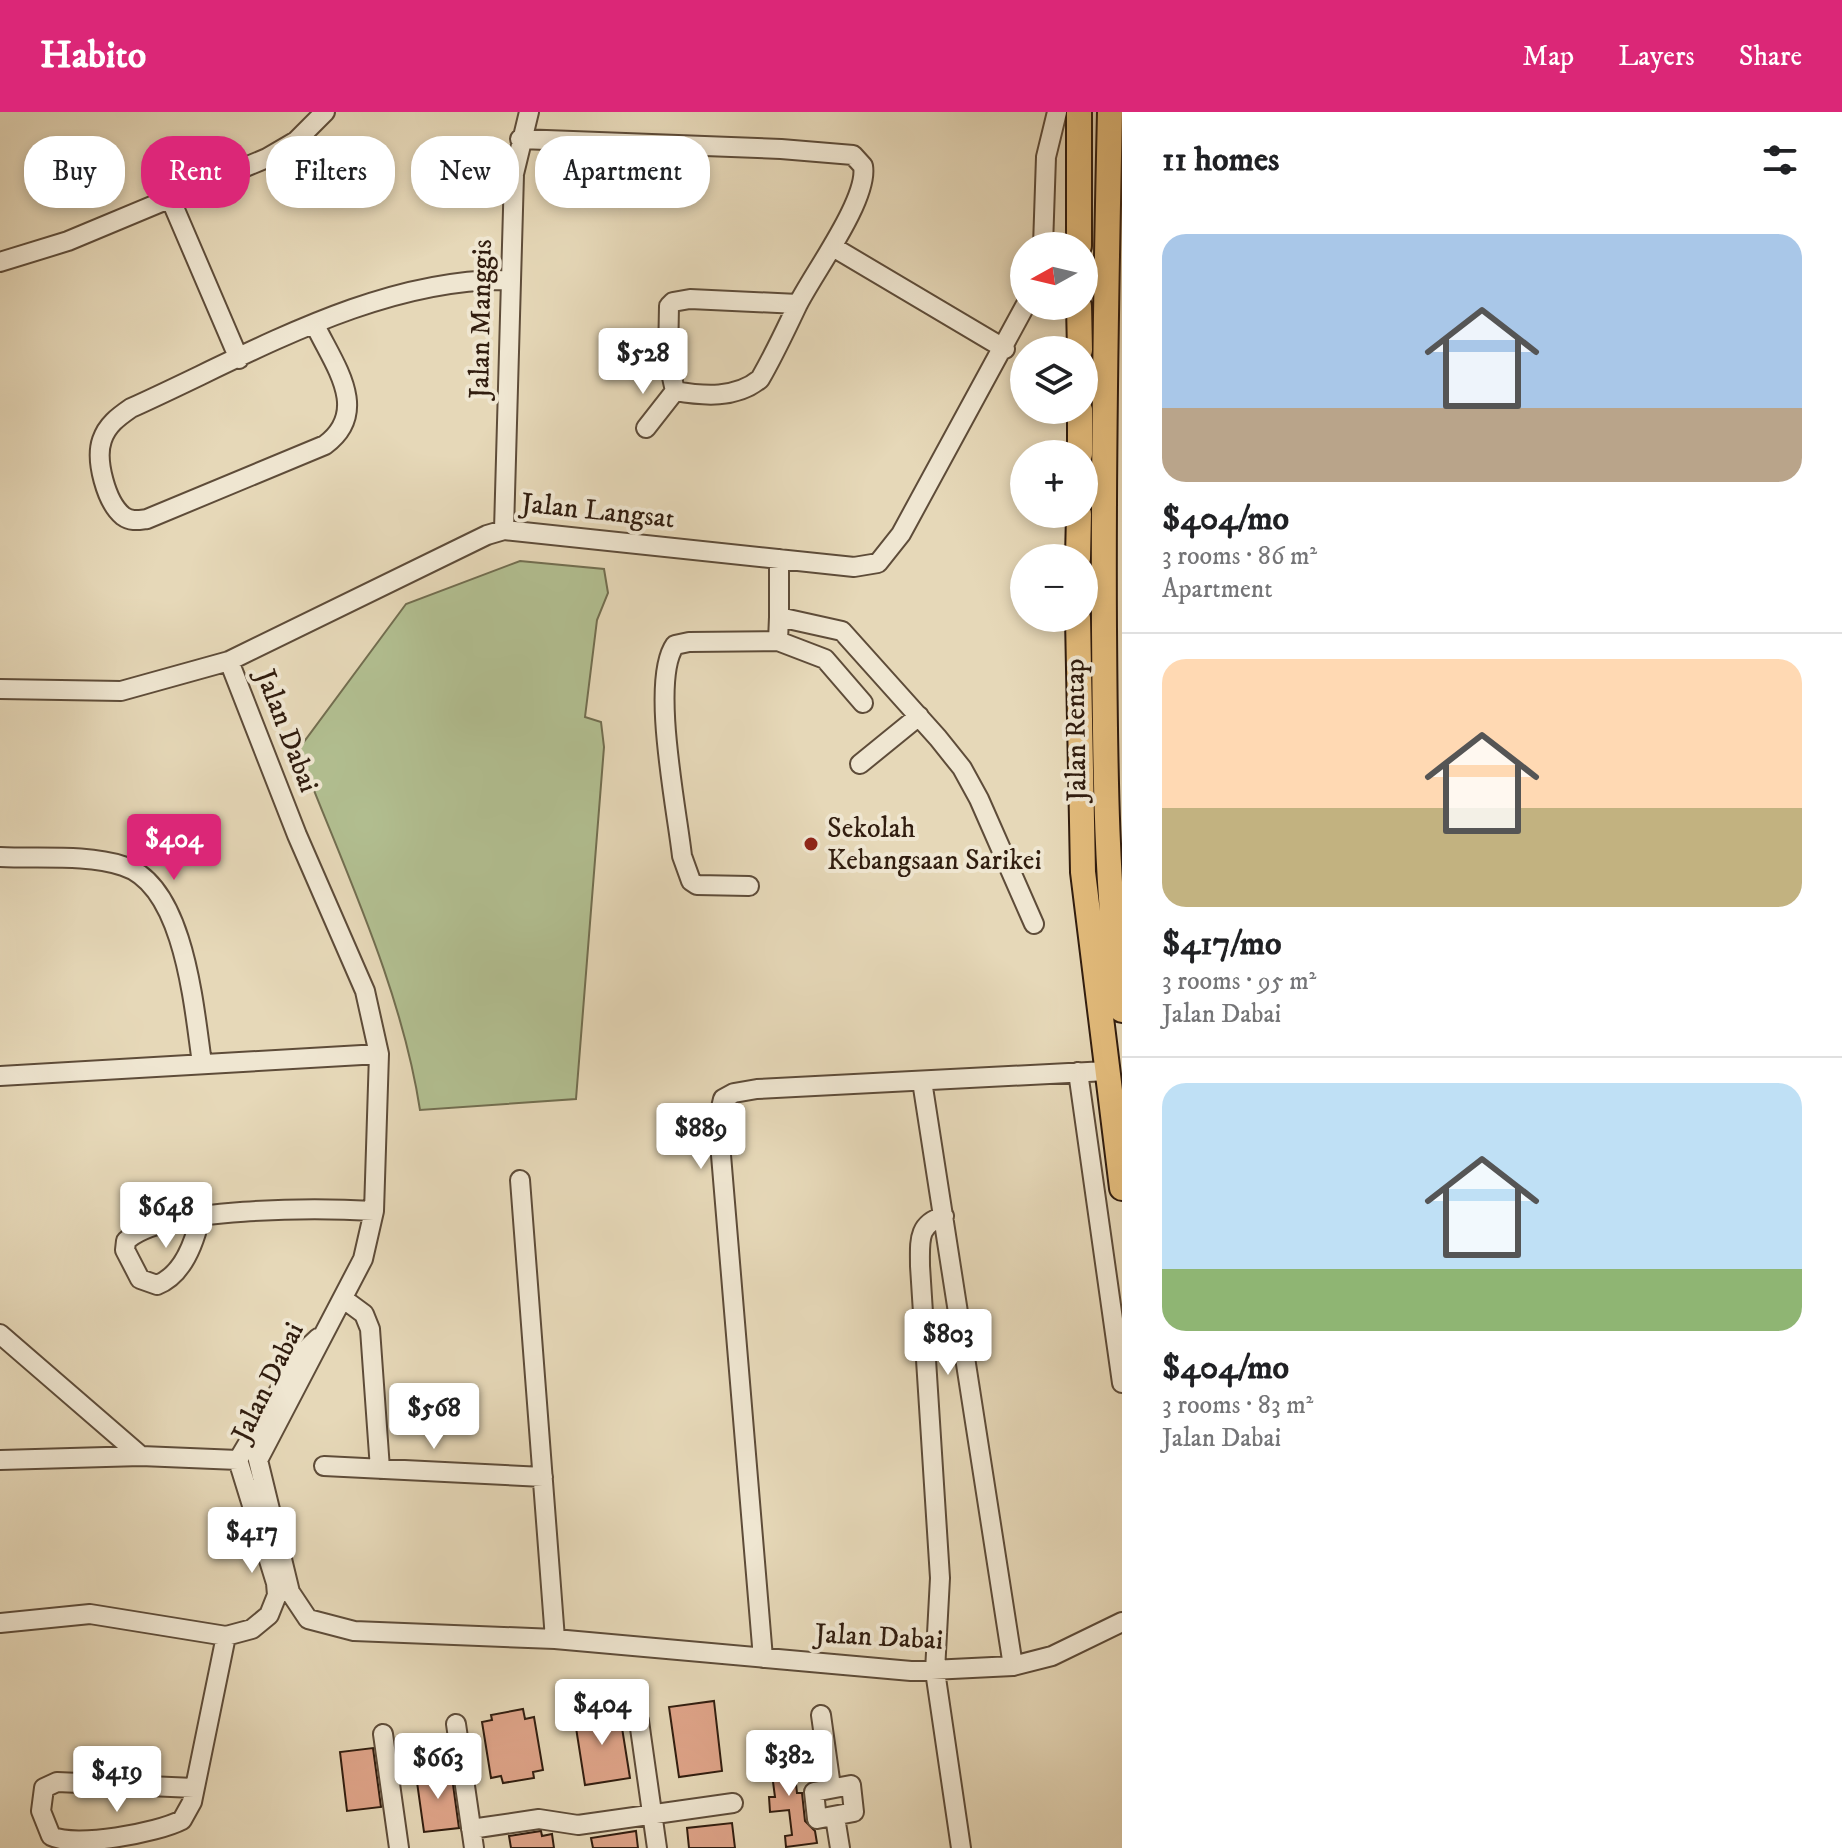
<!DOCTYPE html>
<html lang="en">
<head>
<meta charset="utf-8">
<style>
	body { margin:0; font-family:"IM FELL DW Pica",serif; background:#f2f2f2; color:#202124; height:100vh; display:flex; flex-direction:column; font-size:30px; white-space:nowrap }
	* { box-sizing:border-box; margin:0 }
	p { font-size:26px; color:#757577 }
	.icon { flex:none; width:44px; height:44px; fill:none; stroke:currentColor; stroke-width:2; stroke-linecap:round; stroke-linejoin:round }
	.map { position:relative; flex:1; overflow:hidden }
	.side { display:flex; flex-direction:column; background:#fff; width:720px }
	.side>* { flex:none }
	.hud { position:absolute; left:24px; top:24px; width:760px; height:72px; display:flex; gap:16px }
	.needle { width:52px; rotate:262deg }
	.controls { position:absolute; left:1010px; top:120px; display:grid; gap:16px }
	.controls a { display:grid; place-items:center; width:88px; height:88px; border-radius:50%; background:#fff; box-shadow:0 4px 12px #0003; font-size:40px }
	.price { position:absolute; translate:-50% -68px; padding:0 18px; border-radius:8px; background:#fff; color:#222; font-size:26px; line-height:52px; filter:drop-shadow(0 2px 4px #0008) }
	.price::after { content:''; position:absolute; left:50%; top:48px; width:24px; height:18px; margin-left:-12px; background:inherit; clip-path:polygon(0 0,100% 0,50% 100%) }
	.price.selected { background:#db2777; color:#fff }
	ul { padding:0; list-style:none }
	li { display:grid; align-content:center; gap:16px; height:424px; padding:0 40px }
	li+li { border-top:2px solid #e0e0e0 }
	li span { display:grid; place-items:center; height:248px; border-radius:24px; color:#555 }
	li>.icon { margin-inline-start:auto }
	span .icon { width:144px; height:144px; fill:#fffc; stroke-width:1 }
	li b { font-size:34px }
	h2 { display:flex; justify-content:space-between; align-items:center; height:96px; padding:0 40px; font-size:34px }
	.tag { padding:0 28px; border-radius:32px; background:#fff; box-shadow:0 4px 12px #0003; font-size:28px; line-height:72px }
	.tag.selected { background:#db2777; color:#fff }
	header { display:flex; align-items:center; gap:48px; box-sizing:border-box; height:112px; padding:0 40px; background:#db2777; color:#fff }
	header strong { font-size:38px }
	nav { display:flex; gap:44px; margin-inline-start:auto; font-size:28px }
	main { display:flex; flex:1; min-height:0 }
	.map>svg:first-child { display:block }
</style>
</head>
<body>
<header>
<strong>Habito</strong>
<nav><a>Map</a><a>Layers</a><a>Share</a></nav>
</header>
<main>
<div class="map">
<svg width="1122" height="1736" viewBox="0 0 1122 1736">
	<rect width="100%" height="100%" fill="#e6d8b8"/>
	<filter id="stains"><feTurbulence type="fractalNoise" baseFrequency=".0025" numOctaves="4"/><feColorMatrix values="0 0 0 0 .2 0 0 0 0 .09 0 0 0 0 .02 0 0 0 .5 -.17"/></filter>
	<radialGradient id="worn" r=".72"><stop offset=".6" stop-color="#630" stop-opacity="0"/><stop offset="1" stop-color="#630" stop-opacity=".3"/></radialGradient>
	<path fill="#b2bf91" stroke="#726e50" stroke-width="2" d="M520,449l84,8 4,24 -11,27 -12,97 16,5 3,25 -28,352 -156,11c-19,-124 -77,-243 -122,-360l108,-146z"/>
	<path fill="#dfa489" stroke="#311d0f" stroke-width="2" d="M714,1589l8,70 -43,6 -10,-70z
		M523,1597l2,10 9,-2 9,53 -10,2 1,6 -31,5 -2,-7 -10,2 -9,-56 10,-2 -1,-5z
		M619,1597l11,69 -45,7 -11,-70z
		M373,1636l8,59 -34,4 -7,-59z
		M792,1636l5,45h5l3,28 10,10 2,12 -31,4 -1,-11 7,-1 -3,-25 -19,2 -1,-15h6l-6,-46z
		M451,1658l8,58 -35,4 -8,-57z
		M732,1711l3,25h-46l-2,-20z
		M541,1719l1,5 10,-2 2,14h-43l-2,-12z
		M636,1719l2,17h-45l-2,-10z"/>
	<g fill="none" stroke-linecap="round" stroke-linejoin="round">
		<g stroke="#5e4c39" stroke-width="22">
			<path id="minor" d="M520,27l261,10 72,6 10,11c6,33 -51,109 -66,140 -12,25 -23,49 -37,73 -24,20 -57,17 -85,12l-7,-32 1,-53 4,-4 17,-3 108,5
				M170,86l69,161
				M1043,134l3,-89 11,-45
				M833,135l172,102
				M0,150l68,-21 199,-83 29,-17 29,-29
				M315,213c19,40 56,86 10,120l-178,74c-8,1 -16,3 -24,-3 -17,-14 -28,-56 -21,-76 5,-15 16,-23 29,-32 118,-53 247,-131 379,-128
				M646,316l29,-37
				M504,418l10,-356 15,-62
				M779,447v58l63,14 96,107 24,30 17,31 55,125
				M778,529l47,18 38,44
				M229,549l68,174 68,156 14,63 -5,157 -11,48 -105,201 32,132 18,27 46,12 201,8 356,32 102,-5 39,-10 70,-34
				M0,577l121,2 108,-30 258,-126 17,-5 350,37 24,-4 23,-29 124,-228
				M860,652l59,-48
				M0,745c39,2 86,-3 123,9 62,19 71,143 79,197
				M749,774l-52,-1 -6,-4 -9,-25c-5,-46 -32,-176 -7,-211l14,-3 89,-1 1,-24
				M1078,960l44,311
				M0,964l379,-22
				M922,969l91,585
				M520,1068l35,459
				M944,1104c-27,8 -24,25 -24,50l20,312 -5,93 26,177
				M200,1106c-6,26 -17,57 -43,67l-17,-6 -15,-29 1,-9c36,-35 195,-33 248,-30
				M345,1188l19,14 6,15 10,140
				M0,1222l141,122
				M0,1348l141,-4 97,4
				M324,1354l219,11
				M0,1511l90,-9 136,22 26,-7 17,-14 8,-20 -1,-12 -38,-123 63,-106 17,-16
				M763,1546l-42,-503 -2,-39 4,-17 11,-6 23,-4 350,-18
				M821,1603l10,72
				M639,1609l18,127
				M456,1612l18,124
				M383,1622l16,114
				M851,1673l3,27 -37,7 -3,-27z
				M194,1676l-137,-6 -13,6 -3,23 10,25c25,12 106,-3 131,-16l10,-18 34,-166
				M835,1705l5,31
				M471,1717l68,-10 39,6 155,-22"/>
		</g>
		<g stroke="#311d0f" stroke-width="28">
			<path id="major" d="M1079,0v134
				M1110,0c-4,172 -7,344 -6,516 1,127 1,255 18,382
				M1079,194l1,44
				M1080,342v-44
				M1078,446l1,-44
				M1078,506l5,254 39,316"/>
		</g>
		<use href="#minor" stroke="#efe6d1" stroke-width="18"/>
		<use href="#major" stroke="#e3bc7c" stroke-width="24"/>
	</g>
	<circle fill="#8f2418" stroke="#efe6d1" stroke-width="3" cx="811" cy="732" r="8"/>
	<g text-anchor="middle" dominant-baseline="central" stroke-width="8" stroke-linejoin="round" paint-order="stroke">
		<g font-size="28" fill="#311d0f" stroke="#efe6d1">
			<text transform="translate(481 207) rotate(-89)">Jalan Manggis</text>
			<text transform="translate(598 399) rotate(6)">Jalan Langsat</text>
			<text transform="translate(1076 618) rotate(-91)">Jalan Rentap</text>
			<text transform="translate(287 619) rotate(69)">Jalan Dabai</text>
			<text transform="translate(268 1270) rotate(-64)">Jalan Dabai</text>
			<text transform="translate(879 1525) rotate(3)">Jalan Dabai</text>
		</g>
		<g font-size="28" fill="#311d0f" stroke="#efe6d1" text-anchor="start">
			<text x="827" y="716">Sekolah<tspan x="827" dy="32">Kebangsaan Sarikei</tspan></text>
		</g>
	</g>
	<rect width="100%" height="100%" filter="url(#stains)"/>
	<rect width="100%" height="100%" fill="url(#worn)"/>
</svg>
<div class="controls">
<a><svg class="needle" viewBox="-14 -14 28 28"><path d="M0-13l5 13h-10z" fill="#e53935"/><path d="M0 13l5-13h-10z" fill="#757577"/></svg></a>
<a><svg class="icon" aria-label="layers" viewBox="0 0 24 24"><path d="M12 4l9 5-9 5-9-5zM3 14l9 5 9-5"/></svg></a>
<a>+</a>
<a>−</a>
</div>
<b class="price" style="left:643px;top:284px">$528</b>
<b class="price selected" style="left:174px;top:770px">$404</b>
<b class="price" style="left:701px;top:1059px">$889</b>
<b class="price" style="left:166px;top:1138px">$648</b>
<b class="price" style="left:948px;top:1265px">$803</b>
<b class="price" style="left:434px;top:1339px">$568</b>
<b class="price" style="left:252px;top:1463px">$417</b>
<b class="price" style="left:602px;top:1635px">$404</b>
<b class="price" style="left:789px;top:1686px">$382</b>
<b class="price" style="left:438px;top:1689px">$663</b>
<b class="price" style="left:117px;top:1702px">$419</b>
<div class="hud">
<a class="tag">Buy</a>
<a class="tag selected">Rent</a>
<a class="tag">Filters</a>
<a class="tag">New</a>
<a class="tag">Apartment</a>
</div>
</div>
<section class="side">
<h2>11 homes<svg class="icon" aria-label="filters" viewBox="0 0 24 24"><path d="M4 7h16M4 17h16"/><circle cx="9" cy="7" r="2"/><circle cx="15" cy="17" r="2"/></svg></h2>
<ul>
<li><span style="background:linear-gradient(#a9c7e8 70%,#b9a48a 0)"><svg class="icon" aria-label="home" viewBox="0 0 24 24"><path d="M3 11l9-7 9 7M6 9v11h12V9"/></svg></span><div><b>$404/mo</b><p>3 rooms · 86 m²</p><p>Apartment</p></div></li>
<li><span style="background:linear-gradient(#ffd9b3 60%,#c2b280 0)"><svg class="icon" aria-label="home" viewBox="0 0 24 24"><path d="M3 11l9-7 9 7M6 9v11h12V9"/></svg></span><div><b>$417/mo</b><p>3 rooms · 95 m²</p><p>Jalan Dabai</p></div></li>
<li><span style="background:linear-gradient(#bfe0f5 75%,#8fb573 0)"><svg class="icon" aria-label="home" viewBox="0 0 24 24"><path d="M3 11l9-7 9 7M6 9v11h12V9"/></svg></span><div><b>$404/mo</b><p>3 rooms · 83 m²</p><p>Jalan Dabai</p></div></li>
</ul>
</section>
</main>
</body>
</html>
